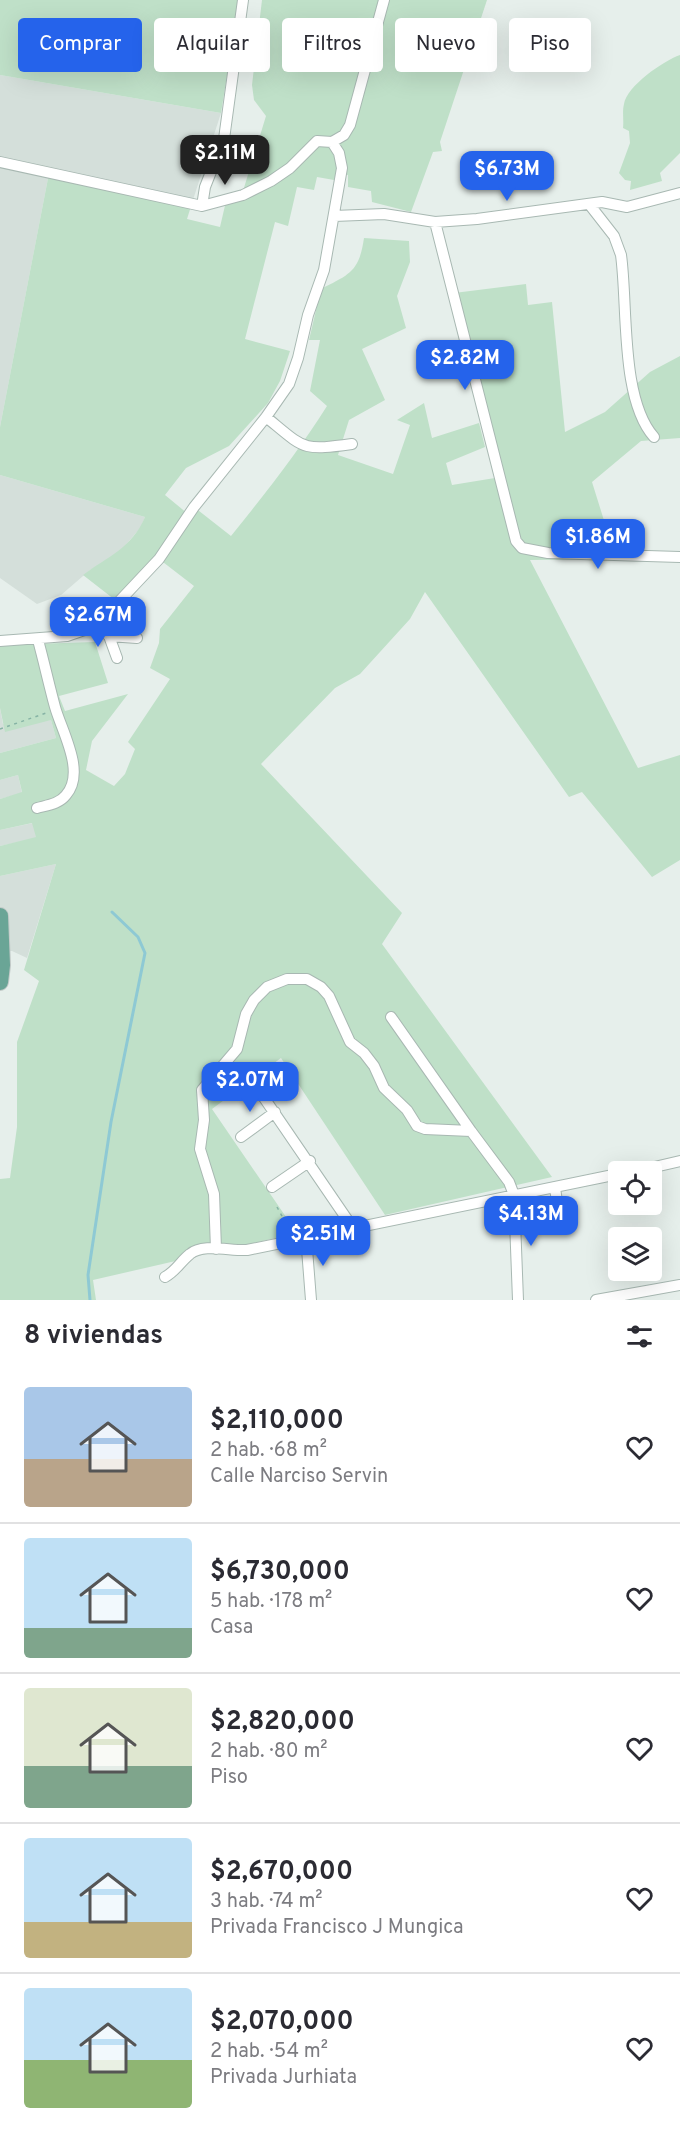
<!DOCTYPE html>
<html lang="es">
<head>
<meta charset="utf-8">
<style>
	body { margin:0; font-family:Overpass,sans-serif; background:#f7f7f7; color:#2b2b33; height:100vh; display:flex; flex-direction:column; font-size:22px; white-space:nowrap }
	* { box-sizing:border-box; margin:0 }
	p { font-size:20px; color:#7c7c81 }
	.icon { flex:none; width:33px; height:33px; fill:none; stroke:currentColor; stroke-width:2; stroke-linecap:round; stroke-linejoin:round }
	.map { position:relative; height:1300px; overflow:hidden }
	.panel { display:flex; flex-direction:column; background:#fff; flex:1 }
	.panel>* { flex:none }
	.hud { position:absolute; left:18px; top:18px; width:645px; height:54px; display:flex; gap:12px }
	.buttons { position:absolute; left:608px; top:1161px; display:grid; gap:12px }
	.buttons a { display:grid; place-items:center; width:54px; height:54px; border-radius:6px; background:#fff; box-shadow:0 6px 24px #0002; font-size:30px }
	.price { position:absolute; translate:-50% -51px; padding:0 14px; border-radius:12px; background:#2563eb; color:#fff; font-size:20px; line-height:39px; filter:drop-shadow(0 2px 3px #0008) }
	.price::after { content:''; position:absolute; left:50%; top:36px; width:18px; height:14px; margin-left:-9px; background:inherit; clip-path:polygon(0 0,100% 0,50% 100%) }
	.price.current { background:#222; color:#fff }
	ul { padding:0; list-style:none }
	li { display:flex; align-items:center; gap:18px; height:150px; padding:0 24px }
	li+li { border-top:2px solid #e1e1e2 }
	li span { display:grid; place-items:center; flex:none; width:168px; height:120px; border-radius:6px; color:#555 }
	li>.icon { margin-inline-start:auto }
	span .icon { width:72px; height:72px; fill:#fffc; stroke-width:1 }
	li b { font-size:26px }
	h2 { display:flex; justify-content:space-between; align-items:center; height:72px; padding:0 24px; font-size:26px }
	.tag { padding:0 21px; border-radius:6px; background:#fff; box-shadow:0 6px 24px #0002; font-size:21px; line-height:54px }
	.tag.current { background:#2563eb; color:#fff }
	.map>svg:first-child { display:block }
</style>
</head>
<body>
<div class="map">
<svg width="680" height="1300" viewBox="0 0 680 1300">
	<rect width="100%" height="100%" fill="#e6efeb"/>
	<path fill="#d4dfda" d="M0,75l221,38 -29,90 -142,-35 -50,259z
		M0,475l145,42 -4,10 -24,28 -27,15 -29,25 -24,9 -37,-26z
		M0,708l3,16 48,-4 5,18 -56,15z
		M18,775l4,18 -22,6v-19z
		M33,823l4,15 -37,8v-16z
		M56,864l-29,94 -15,-7h-12v-75z"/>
	<path fill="#bfe0c8" d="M0,0h239l-18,113 -221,-38z
		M262,0h225l-47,142 2,9 -9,1 -22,60 -39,-10 -1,-11 -23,-4v-12l-12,-2 -2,7 -17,-3 -3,13 -17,-3 -9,39 -13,-4 -30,117 45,12 -10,30 -12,22 -39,43 -43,22 -21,27 23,19 6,-7 37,29c34,-42 67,-84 96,-130l-17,-15 10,-51h-11l12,-51c29,-15 38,-17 43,-51l45,3 1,21 -13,34 9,32 -44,21 23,51 -36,20 -11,35 55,19 17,-49 -13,-5 27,-17 8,35 47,-15 6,24 -39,16 6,22 49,-8 -47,-184 72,-9 2,21 24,-3 13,130 40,-20 45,-40 30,-16v82l-39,3 -49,41 24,77 -86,1 108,208 42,-13v105l-28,17 -70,-85 -13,5 -144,-205 -15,27 -50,55 -25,14 -74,76 141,149 -20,31 170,233 -167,38 -104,-157 -69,51 85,124 -204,47 3,20h-96v-121l10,-1 7,-51v-85l22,-61 -15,-11 32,-106 -56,12v-30l36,-9 -4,-14 -32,7v-31l22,-7 -4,-17 -18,5v-27l56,-15 -5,-18 -46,12 -5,-24v-63l95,-3 13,41 -49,13 6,15 63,-17 -36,47 -6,29 28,16 11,-12 10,-25 -7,-7 42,-63 -20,-11 9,-25 1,-14 34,-43 -35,-27 -40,44 -36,-28c24,-18 49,-27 62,-58l-145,-42v-48l50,-259 142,35 -5,16 33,8 7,-30 16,-6 23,-75 -12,-16 -2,-15z
		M680,55v98l-20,20 2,8 -32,9 1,-9 -6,-1 -6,-7 11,-30 -1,-12 -6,-3c1,-7 -1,-16 1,-24 3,-18 39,-43 56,-49z"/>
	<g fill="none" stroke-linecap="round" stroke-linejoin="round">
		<path stroke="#8ec9d4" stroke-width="3" d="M90,1300l-2,-25 23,-153 34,-169 -7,-16 -26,-25"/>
		<g stroke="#a8b8b2" stroke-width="12">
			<path id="minor" d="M332,142l12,-7 6,-10 34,-125
				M0,162l202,44 41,-11 28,-14 19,-13 27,-27 15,1 7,11 3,15 -18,102 -16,45 -10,43 -9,26 -23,33 -72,90 -35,52 -63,67 -29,10 -67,5
				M589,204l25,32 7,19c7,50 -1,144 33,182
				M202,206l3,-19 19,-48 19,-139
				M334,216l50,-2 51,8 42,-3 125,-17 25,5 53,-14
				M435,222l81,319 6,7 26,5 132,4
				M266,417c39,32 35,34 86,27
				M96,626l13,10 8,22
				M109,636l28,2
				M37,808c11,-3 22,-4 29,-13 20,-23 -4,-63 -11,-88 -6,-22 -11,-45 -17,-67
				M391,1017l80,114
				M256,1086l97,142
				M241,1137l34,-25
				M633,1172l47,-11
				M272,1187l38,-26
				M555,1188l3,20
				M306,1236l5,64
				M216,1249l-2,-55 -14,-45 4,-29 -2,-30 35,-41 9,-35 8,-14 13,-13 20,-8h20l14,8 8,9 21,46 14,11 10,13 10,22 23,22 10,16 8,3 46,2 38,51 5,13 4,105
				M165,1277c11,-6 15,-15 25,-23 13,-11 40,-3 57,-4l371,-76
				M596,1300l84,-15"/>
		</g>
		<g stroke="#c2cac8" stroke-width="18">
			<path id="primary" d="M0,916l2,49 -2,17"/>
		</g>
		<path stroke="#86b3a5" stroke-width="1.5" stroke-dasharray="3 4.5" stroke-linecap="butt" d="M0,729l46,-16
			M277,1207l12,22"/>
		<use href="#minor" stroke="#fff" stroke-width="10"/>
		<use href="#primary" stroke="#6aa596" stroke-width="16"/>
	</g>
</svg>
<div class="buttons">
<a><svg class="icon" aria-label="locate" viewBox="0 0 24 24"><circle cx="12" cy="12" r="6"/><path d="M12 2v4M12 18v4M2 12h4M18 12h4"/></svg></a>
<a><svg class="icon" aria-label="layers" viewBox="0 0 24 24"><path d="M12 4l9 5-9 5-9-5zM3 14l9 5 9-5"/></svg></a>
</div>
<b class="price current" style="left:225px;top:186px">$2.11M</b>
<b class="price" style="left:507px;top:202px">$6.73M</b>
<b class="price" style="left:465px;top:391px">$2.82M</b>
<b class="price" style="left:598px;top:570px">$1.86M</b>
<b class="price" style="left:98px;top:648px">$2.67M</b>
<b class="price" style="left:250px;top:1113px">$2.07M</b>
<b class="price" style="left:531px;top:1247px">$4.13M</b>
<b class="price" style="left:323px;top:1267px">$2.51M</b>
<div class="hud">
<a class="tag current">Comprar</a>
<a class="tag">Alquilar</a>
<a class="tag">Filtros</a>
<a class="tag">Nuevo</a>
<a class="tag">Piso</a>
</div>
</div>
<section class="panel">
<h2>8 viviendas<svg class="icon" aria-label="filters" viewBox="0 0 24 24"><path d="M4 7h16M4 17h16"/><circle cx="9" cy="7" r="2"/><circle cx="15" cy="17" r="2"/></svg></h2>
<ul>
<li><span style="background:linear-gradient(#a9c7e8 60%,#b9a48a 0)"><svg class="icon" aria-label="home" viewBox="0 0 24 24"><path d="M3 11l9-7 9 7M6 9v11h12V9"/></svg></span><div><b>$2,110,000</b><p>2 hab. · 68 m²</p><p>Calle Narciso Servin</p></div><svg class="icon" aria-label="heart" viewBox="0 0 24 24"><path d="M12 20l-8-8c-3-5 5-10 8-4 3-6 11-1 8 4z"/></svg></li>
<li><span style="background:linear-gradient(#bfe0f5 75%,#7fa58c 0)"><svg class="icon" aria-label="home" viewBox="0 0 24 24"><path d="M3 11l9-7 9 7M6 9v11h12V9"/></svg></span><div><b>$6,730,000</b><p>5 hab. · 178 m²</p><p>Casa</p></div><svg class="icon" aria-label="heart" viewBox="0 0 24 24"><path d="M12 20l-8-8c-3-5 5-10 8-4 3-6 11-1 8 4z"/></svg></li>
<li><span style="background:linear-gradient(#dfe7d0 65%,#7fa58c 0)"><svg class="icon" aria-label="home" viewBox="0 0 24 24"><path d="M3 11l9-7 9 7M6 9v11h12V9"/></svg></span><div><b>$2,820,000</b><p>2 hab. · 80 m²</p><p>Piso</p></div><svg class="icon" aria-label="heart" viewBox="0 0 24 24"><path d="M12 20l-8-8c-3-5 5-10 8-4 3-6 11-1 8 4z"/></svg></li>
<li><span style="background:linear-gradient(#bfe0f5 70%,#c2b280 0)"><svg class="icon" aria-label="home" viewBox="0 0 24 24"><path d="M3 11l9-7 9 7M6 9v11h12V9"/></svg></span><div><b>$2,670,000</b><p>3 hab. · 74 m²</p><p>Privada Francisco J Mungica</p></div><svg class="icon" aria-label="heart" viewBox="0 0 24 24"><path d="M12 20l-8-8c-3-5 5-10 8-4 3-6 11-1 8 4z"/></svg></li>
<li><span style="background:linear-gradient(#bfe0f5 60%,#8fb573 0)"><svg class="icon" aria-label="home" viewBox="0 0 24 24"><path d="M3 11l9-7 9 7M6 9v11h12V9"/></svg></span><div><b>$2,070,000</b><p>2 hab. · 54 m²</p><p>Privada Jurhiata</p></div><svg class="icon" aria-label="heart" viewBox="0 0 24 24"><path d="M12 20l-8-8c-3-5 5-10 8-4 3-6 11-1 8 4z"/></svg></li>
</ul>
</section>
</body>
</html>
